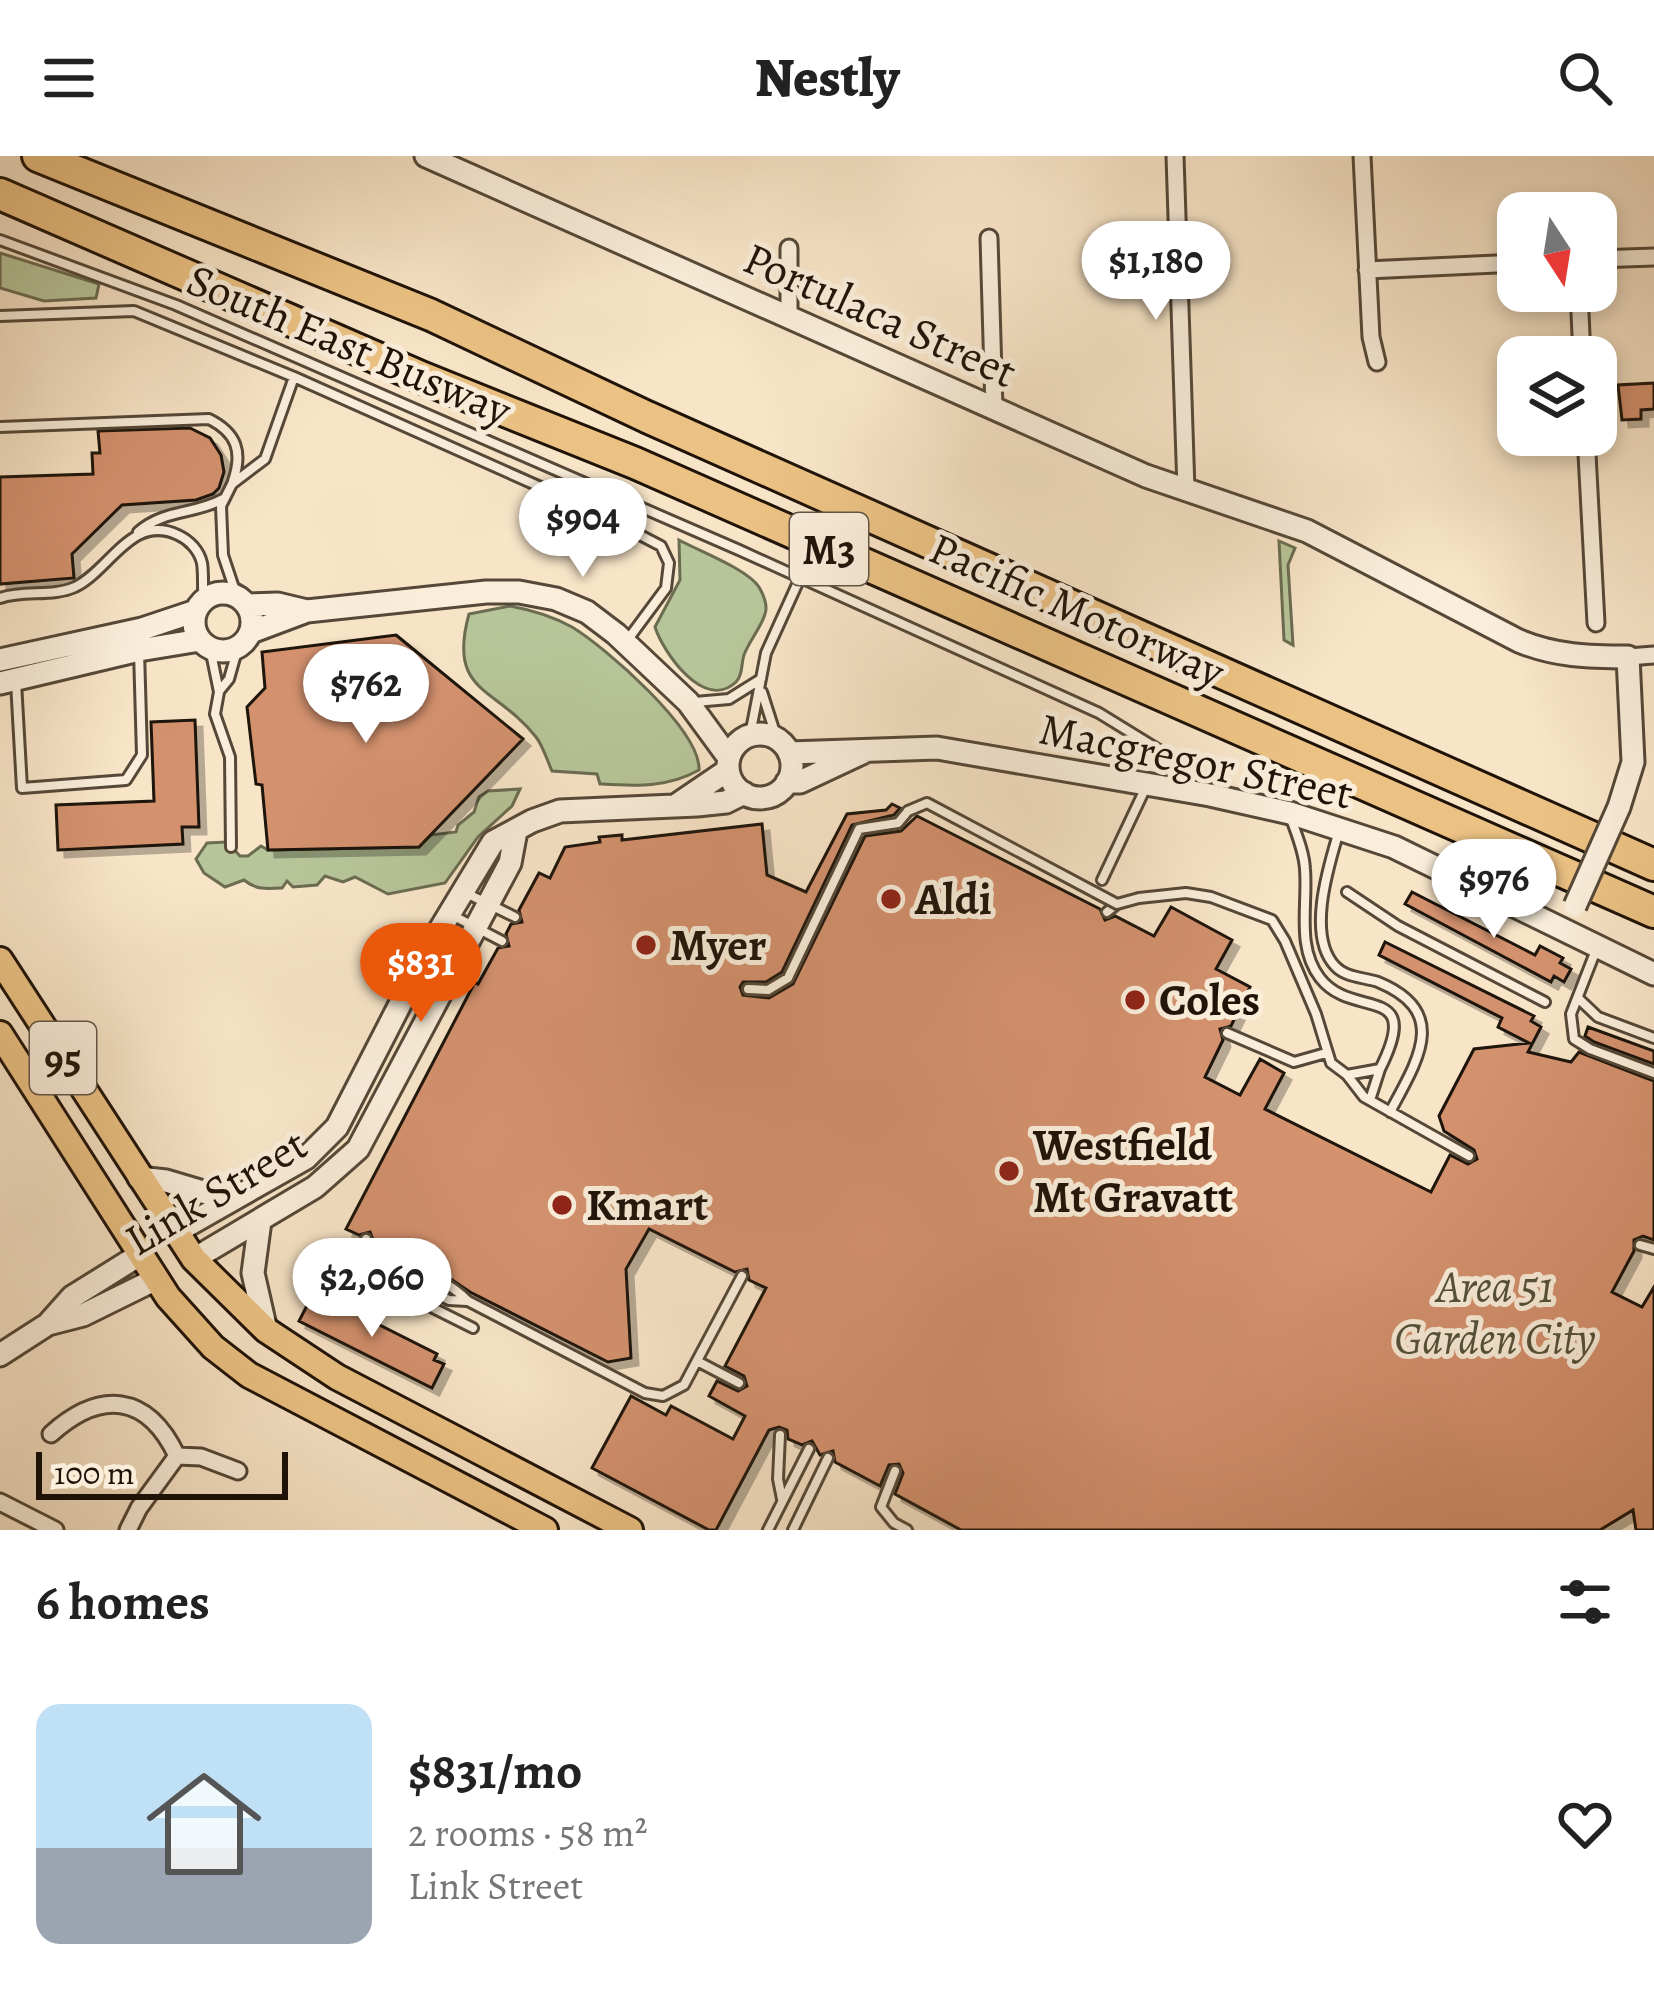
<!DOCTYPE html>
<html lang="en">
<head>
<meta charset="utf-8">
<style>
	body { margin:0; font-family:Alegreya,serif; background:#f6f6f6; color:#222; height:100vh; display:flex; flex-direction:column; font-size:45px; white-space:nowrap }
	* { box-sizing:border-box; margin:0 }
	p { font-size:39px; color:#767676 }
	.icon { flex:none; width:66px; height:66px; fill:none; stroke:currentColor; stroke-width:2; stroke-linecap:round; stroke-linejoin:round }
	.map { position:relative; height:1374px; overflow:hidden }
	.sheet { display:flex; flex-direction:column; background:#fff; flex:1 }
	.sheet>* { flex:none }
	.needle { width:78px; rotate:168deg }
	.buttons { position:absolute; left:1497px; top:36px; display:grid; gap:24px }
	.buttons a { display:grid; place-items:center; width:120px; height:120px; border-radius:24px; background:#fff; box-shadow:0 6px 18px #0003; font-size:60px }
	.scale { position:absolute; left:36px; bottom:30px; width:252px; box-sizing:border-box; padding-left:12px; border:6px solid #1f1308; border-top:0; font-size:33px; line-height:42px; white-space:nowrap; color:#1f1308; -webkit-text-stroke:9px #faeedb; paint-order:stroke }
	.price { position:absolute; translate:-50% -102px; padding:0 27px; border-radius:42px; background:#fff; color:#222; font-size:39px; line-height:78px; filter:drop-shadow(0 3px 6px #0008) }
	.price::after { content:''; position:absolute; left:50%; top:72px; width:36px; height:27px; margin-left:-18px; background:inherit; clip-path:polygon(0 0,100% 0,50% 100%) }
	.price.active { background:#ea580c; color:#fff }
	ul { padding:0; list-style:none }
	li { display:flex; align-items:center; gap:36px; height:300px; padding:0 36px }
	li span { display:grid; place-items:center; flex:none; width:336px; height:240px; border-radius:24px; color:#555 }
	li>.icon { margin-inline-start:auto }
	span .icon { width:144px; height:144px; fill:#fffc; stroke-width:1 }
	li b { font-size:51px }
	h2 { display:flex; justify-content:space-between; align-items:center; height:144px; padding:0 36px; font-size:51px }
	header { display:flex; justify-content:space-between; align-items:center; height:156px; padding:0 36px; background:#fff; font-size:54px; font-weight:800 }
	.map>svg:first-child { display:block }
</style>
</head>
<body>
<header><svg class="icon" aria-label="menu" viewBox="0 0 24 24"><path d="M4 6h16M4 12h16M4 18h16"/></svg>Nestly<svg class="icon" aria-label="search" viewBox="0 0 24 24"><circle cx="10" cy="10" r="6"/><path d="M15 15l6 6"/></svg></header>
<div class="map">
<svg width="1654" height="1374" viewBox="0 0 1654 1374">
	<defs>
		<filter id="shadow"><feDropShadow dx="7" dy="7" stdDeviation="0" flood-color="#0004"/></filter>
	</defs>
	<rect width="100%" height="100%" fill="#f8e5c8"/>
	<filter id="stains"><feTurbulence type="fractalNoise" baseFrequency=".00167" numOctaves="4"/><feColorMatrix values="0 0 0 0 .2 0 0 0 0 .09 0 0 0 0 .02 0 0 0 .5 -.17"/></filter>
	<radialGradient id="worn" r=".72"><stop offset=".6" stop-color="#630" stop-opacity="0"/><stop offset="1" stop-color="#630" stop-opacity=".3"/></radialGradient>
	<path fill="#b7c69a" stroke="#6b6c51" stroke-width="3" d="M0,97l99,31 -3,14 -52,3 -44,-13z
		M679,384c20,11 68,29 80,47 4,7 9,19 6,27 -4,14 -16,27 -21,41 -3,9 -1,20 -8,27 -32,30 -73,-30 -81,-55l25,-47z
		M1279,385l16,7 -7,17 5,80 -9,-5z
		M510,450c22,4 42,10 62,21 33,20 129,103 127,143 -32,18 -63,16 -99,14l-3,-10 -45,-3c-5,-11 -9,-25 -16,-34 -40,-51 -89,-43 -67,-123z
		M520,633l-8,17 -34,31 -33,46 -57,11 -33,-17 -12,5 -18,-6 -8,9 -24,2 -6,-6 -5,7c-15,1 -26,2 -38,-8l-19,7 -21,-14 -8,-14 11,-16 20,-1 13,14h8l13,-10 7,4 151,-3 12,-12 25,-3 2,-7 16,-13 5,-15 9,-6z"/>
	<path fill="#d3916e" stroke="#1f1308" stroke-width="3" filter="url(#shadow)" d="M1654,227v26l-13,1v9l-19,1 -4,-35z
		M190,272l20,10 11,17 3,17 -5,16 -6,6 -17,6 -74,5 -50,49 2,24 -74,6v-107l93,-3 -1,-21h8l-2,-22z
		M396,479l127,104 -104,108 -151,3 -6,-65 -6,-1 -9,-77 18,-19 -3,-36z
		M195,564l4,107h-17l1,17 -125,6 -2,-45 98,-4 -3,-79z
		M892,648l8,4 -6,7 -42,10 -70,147 -16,10h-23l-3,5 3,8 26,3 24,-14 72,-148 36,-5 16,-15 183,93 5,11 10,-4 39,20 17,-29 61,33 -16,29 34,18 -19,39 -11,3 3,11 -18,37 35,18 20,-36 24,14 -19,36 166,83 19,-37 18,9 9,-5 -3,-9 -30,-19 -5,-15 35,-67 55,-6 -31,-16 4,-9 -123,-63 6,-13 149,74 -3,5 10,6 -13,25 43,10 8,-10 75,29v159l-11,-4 -9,4v11l-22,41 30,15 12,-20v243h-18l-3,-20 -33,20h-639l-66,-36 8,-21 -4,-9 -10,1 -9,21 -45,-24 -2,-11 -13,4 -8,-14 -10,4 -14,-6 -1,-9 -8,-3 -10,3 -53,100h-7l-117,-62 39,-72 35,19 5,-9 62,33 12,-23 -36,-20 8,-15 21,10 9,-5 -3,-10 -19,-10 41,-78 -17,-8 -2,-11 -12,3 -86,-43 -23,40 5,89 -23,4 -138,-70 -40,-27 -56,-23 -4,-10 -11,3 -13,-6 129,-247 3,2 20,-36 11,-2 -3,-12 5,-10 11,-2 -3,-12 20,-37 11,5 15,-31 35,-5 -1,-5 23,-2v5l140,-16 5,51 39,17 41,-78 39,-4z
		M1412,736l123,63 5,-9 23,12 -3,5 11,6 -7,13 -10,-6 -3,6 -146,-78z
		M1588,871l66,24v13l-60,-22 -9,-6z
		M314,1136l123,62 -3,6 10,4 -12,24 -133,-67z"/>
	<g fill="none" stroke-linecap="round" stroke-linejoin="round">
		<g stroke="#554838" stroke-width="14">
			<path id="service" d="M0,84l176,65 563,245 360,163 65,40
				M0,160l134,-5 160,66
				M0,271l209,-8c28,14 34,33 24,62
				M138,376c26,-23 56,-17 85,-33
				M237,441l-14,-42 -2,-49 11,-22 33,-25 29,-82 298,133 69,36 8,17 -3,25 -40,54
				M0,442c24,-8 53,-1 75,-11 35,-17 57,-74 103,-52 11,5 21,15 24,28 2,12 0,25 2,37
				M210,492l9,44 -4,22 15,43 1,90
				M16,526l6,106 104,-8 16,-25 -3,-104
				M220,534l9,-11 9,-32
				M762,536l15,47
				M695,546l34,-3 32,-20
				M750,579l16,-82 34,-75
				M1290,660c6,17 14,35 15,53 3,36 -9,78 15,109 33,43 104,3 60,91l-33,6
				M1339,675c-10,34 -33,104 -4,135 11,12 28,11 43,16 73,30 39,79 12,130
				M1102,724l44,-93
				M1347,736l51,34 147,76
				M468,738l47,23
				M1139,742l47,-5 25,4 61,23 13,21 31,73 15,49 16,12 17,22 105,59
				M1107,756l10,-8
				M450,758l52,27
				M1596,794l-25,64 3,25 16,10 64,24
				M748,833l20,1 20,-12 71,-149 39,-6 10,-12
				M1579,843l19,18 56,21
				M1227,877l67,29 32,-9
				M1370,944l10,-31
				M366,1083l-13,29 120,60
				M1640,1089l14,4
				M360,1096c15,7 24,6 38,9 23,6 54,24 70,40l177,92 18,3 21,-11 58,-109
				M398,1118l51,26 18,1
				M697,1205l42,22
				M780,1279l-2,44 4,20
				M895,1315l-14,36 13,16 13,7
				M768,1374l41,-81
				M793,1374l35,-72"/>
		</g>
		<g stroke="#554838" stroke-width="21">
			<path id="minor" d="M1175,0l11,334
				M1362,0l9,181 6,25
				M989,82l5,170
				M1596,103l58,-2
				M1367,114l151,-7
				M1579,135l3,66
				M789,162v-70
				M1586,279l10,188
				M1628,501l26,-2
				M51,1278c49,-44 96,-41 126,22l-38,52 -11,22
				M177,1300l24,1 37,14
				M0,1346l55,28"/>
		</g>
		<g stroke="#554838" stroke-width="27">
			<path id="tertiary" d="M426,0l720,320 161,55 212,110c36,15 70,16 109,16l5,105 -14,45
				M194 466a29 29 0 1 1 58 0a29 29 0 1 1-58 0Z
				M247,449l31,-1 29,7
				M251,476l56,-21 179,-19h33l37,7 31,13 29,22 72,68 41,56
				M0,504l142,-31 54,-18
				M0,527l139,-33 61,-10
				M728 610a32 32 0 1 1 64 0a32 32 0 1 1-64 0Z
				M789,597l148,-5 273,47 80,18 104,34 260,127
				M787,626h13l64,-30
				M678,648l50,-34
				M139,1022l27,3 64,19
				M260,1065l-7,52 13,57
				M174,1077l132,-75 31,-31 93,-181 63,-104 39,-21 28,-10 137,-6 29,-3 18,-9
				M194,1103l121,-72 43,-38 152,-286 6,-32
				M48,1168l24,-27 69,-43
				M0,1199l48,-31 35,-9 73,-36"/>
		</g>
		<g stroke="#1f1308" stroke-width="30">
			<path id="primary" d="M0,804l194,299 72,71 71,47 293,153
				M0,878l168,263 45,50 36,28 296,155"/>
		</g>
		<g stroke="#1f1308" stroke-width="36">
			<path id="motorway" d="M38,0l393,159 216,102 1007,448
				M0,38l423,184 212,85 1019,449"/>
		</g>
		<use href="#service" stroke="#faeedb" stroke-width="8"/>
		<use href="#minor" stroke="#faeedb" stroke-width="15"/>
		<use href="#tertiary" stroke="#faeedb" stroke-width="21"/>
		<use href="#primary" stroke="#ecc284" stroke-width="24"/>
		<use href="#motorway" stroke="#ecc284" stroke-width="30"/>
		<g stroke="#554838" stroke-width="14" stroke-linecap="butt">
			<path id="service-bridge" d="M908,655l19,-8 190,101 22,-6"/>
		</g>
		<g stroke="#554838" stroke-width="27" stroke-linecap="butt">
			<path id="tertiary-bridge" d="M1575,750l44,-99"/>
		</g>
		<use href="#service-bridge" stroke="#faeedb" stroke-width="8"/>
		<use href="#tertiary-bridge" stroke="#faeedb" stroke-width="21"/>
	</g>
	<g fill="#8f2418" stroke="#faeedb" stroke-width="4.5">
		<circle cx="891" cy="743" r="12"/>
		<circle cx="646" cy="789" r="12"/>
		<circle cx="1135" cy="844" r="12"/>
		<circle cx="1009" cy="1015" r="12"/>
		<circle cx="562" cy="1049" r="12"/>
	</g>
	<g text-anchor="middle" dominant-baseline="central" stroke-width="10" stroke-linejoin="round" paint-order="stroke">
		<g fill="#faeedb" stroke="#615547" stroke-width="3">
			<rect x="790" y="357" width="78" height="72" rx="9"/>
			<rect x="30" y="866" width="66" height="72" rx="9"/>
		</g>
		<g font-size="42" font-weight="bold" fill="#1f1308">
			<text x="829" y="393">M3</text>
			<text x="63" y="902">95</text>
		</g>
		<g font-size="45" fill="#1f1308" stroke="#faeedb">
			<text transform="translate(880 159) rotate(24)">Portulaca Street</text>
			<text transform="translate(349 189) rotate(23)">South East Busway</text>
			<text transform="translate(1077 454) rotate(24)">Pacific Motorway</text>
			<text transform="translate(1196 605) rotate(12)">Macgregor Street</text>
			<text transform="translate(216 1036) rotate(-31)">Link Street</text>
		</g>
		<g font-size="45" font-weight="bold" fill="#1f1308" stroke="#faeedb" text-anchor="start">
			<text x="915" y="743">Aldi</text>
			<text x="670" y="789">Myer</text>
			<text x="1159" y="844">Coles</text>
			<text x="1033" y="989">Westfield<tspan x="1033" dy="52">Mt Gravatt</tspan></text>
			<text x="586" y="1049">Kmart</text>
		</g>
		<g font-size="45" font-style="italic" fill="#54523b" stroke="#faeedb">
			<text x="1495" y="1130">Area 51<tspan x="1495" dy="52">Garden City</tspan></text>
		</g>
	</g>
	<rect width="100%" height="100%" filter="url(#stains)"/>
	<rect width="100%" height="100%" fill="url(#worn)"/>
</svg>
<div class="buttons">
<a><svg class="needle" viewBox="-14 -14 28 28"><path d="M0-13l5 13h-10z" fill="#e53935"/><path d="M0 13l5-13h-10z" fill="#767676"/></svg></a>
<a><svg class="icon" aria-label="layers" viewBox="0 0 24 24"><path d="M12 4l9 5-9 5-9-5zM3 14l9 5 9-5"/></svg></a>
</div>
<div class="scale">100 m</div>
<b class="price" style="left:1156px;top:167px">$1,180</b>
<b class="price" style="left:583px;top:424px">$904</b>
<b class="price" style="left:366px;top:590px">$762</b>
<b class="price" style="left:1494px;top:785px">$976</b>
<b class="price active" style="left:421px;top:869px">$831</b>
<b class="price" style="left:372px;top:1184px">$2,060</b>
</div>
<section class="sheet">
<h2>6 homes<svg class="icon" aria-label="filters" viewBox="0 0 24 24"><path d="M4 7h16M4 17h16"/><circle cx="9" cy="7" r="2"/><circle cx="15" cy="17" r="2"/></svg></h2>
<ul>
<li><span style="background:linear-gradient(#bfe0f5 60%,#9aa5b1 0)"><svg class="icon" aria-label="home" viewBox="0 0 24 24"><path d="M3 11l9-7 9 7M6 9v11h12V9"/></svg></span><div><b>$831/mo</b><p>2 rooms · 58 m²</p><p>Link Street</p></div><svg class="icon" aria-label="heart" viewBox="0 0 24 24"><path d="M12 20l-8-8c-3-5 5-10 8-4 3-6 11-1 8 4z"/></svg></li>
</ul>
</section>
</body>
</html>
